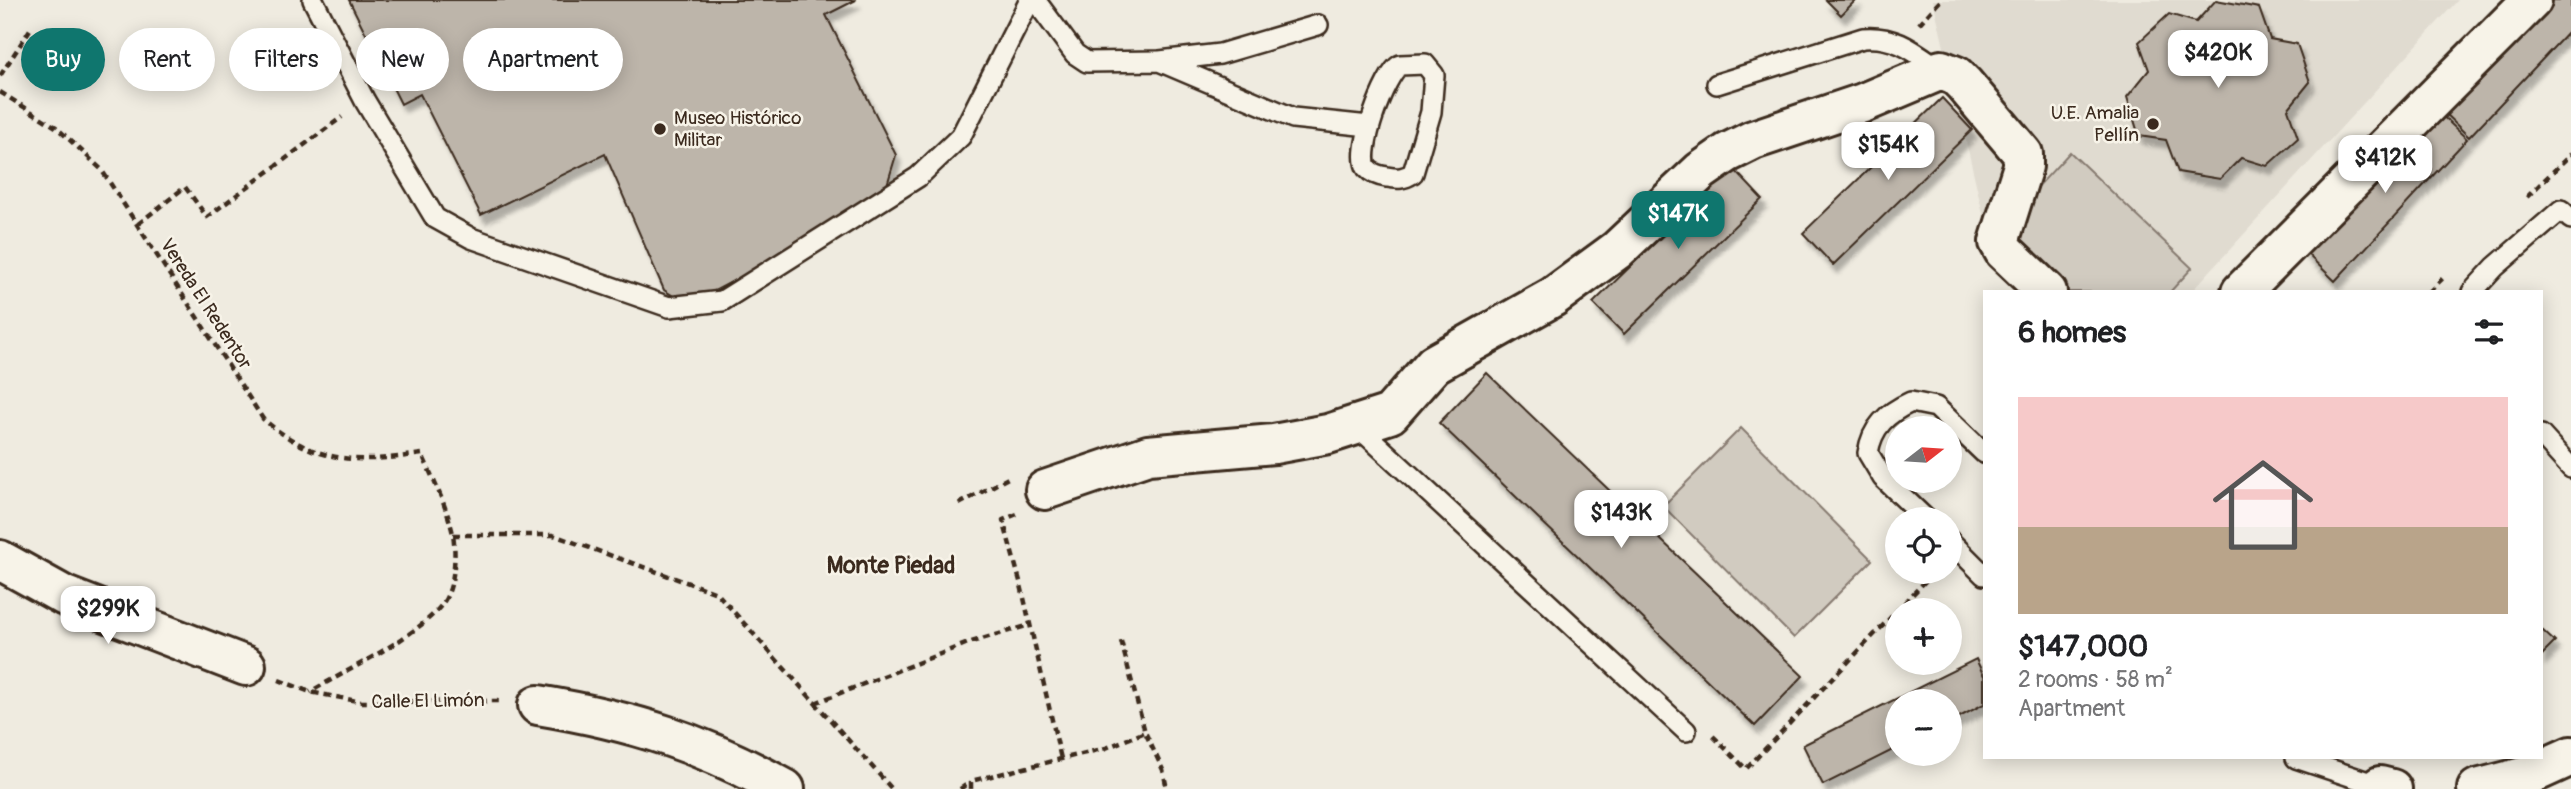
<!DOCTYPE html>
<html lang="en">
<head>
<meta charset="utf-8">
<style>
	body { margin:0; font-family:Pangolin,sans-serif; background:#f6f6f6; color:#202124; height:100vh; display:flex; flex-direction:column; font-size:26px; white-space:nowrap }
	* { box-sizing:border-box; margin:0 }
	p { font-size:23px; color:#757577 }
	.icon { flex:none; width:38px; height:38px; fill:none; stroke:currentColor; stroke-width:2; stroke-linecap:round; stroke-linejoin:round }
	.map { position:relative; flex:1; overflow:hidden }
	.sheet { position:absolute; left:1983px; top:290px; width:560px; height:469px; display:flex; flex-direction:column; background:#fff; border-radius:0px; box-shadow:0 4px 18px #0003 }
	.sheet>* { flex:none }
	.banner { position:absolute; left:21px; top:28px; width:665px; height:63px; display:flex; gap:14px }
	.needle { width:46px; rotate:73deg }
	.tools { position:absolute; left:1885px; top:416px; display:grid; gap:14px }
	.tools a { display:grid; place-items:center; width:77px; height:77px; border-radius:50%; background:#fff; box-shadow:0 4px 18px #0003; font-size:35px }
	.price { position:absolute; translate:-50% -60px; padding:0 16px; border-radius:14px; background:#fff; color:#222; font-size:23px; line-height:46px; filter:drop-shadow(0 2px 4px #0008) }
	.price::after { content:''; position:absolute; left:50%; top:42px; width:21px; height:16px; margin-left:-10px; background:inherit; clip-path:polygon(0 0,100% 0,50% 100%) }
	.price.current { background:#0f766e; color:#fff }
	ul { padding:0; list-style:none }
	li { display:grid; align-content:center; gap:14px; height:371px; padding:0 35px }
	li+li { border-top:2px solid #e0e0e0 }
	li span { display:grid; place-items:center; height:217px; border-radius:0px; color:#555 }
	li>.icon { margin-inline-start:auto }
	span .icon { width:126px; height:126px; fill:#fffc; stroke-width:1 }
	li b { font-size:30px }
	h2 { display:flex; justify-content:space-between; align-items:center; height:84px; padding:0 35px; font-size:30px }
	.tag { padding:0 24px; border-radius:32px; background:#fff; box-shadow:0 4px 18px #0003; font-size:24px; line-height:63px }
	.tag.current { background:#0f766e; color:#fff }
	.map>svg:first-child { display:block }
</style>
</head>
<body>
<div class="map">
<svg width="2571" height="789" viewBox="0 0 2571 789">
	<defs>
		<filter id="shadow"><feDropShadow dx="4.5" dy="8" stdDeviation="2" flood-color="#0004"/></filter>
	</defs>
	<rect width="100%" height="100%" fill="#efebe0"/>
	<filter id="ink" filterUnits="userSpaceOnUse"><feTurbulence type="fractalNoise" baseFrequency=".0143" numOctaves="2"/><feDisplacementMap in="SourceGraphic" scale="14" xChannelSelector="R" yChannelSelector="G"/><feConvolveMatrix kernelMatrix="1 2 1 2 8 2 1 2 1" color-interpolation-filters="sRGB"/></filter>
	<g filter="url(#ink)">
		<path fill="#e0dbd0" d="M1933,0h525l-267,292h-145l-55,-44z"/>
		<path fill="#d1cbc0" stroke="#867a6f" stroke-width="2" d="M2070,152l122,116 -22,24h-103l-68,-63z
			M1741,428l131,132 -78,78 -131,-132z"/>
		<path fill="#bdb5aa" stroke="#3b2a1e" stroke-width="2" filter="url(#shadow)" d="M349,0h507l-30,15 70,140 -12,40 -43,29 -153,81 -24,-15 -59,-136 -124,61 -61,-121 -19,10z
			M1826,0h30l-15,15z
			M2216,0l43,8 11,31 27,5 13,38 -22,27 10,29 -31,28 -26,-8 -21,21 -42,-7 -12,-32 -27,-4 -12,-39 22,-27 -10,-28 30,-28 27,8z
			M2537,0h34v29l-102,108 -31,-30z
			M1942,98l30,32 -139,135 -30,-32z
			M2435,109l32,30 -132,142 -32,-31z
			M1732,167l30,32 -138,135 -31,-31z
			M1487,373l316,303 -48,50 -316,-303z
			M2541,629l14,13 -14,14z
			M1976,659l8,17v28l-34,18v-20h-53v46l-74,37 -20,-40z"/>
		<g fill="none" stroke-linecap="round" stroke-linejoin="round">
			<g stroke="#3b2a1e" stroke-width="24">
				<path id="service" d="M313,0l52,101 70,117 36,20 198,69 53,-6 196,-124 43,-41 69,-136
					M1035,0l40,54 12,8 72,-1 134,57 76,8
					M1160,61l60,-7 98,-29
					M1425,64l9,11 -3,37 -18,61c-9,6 -15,6 -26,4 -7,-1 -15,-3 -20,-9 -11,-16 18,-94 33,-103z
					M1717,84l146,-46c33,-3 52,14 78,32
					M2472,292l23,-25 66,-57 10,9
					M1356,425l330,306
					M2541,435l30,33
					M1927,520l-44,-42 -15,-25c4,-26 19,-40 43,-51l25,5 48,46
					M1950,541l34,34
					M2296,758l84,28"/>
			</g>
			<g stroke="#3b2a1e" stroke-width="44">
				<path id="minor" d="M2241,292l291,-292
					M1045,490l103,-35 126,-11 54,-10 62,-20 44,-50 119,-67 64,-47 84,-79 26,-18 26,-13 110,-37 78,-33 15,6 8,8 59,70v12l-24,76 5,9 43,41
					M0,560l65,36 181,70
					M538,705c96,16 162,37 247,84
					M2380,786l12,3
					M2477,789l50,-13 44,-20"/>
			</g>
			<path stroke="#3b2a1e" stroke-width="4.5" stroke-dasharray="7 5" stroke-linecap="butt" d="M1919,24l22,-24
				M0,76l31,-48
				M0,92l56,35 45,42 162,250c55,46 91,44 159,35 11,25 25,53 31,80 3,19 2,47 -7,64 -18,34 -101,73 -136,94
				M2527,197l44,-43
				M138,224l47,-37 22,30 135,-100
				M2429,292l16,-16
				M959,504l51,-27
				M1017,514l-14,6 18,65 40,174
				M453,535h100l164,58 175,196
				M1121,641l24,91 18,38 4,19
				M279,680l31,12 52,10 139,-1
				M815,703l153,-60 62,-18
				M1713,736l33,33 188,-197
				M960,789l10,-7
				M971,789v-8l135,-33 39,-16"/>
			<use href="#service" stroke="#f7f3e8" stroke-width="19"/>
			<use href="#minor" stroke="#f7f3e8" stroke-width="38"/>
		</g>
	</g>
	<g fill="#3b2a1e" stroke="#f7f3e8" stroke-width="2.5">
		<circle cx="2153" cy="124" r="7"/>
		<circle cx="660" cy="129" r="7"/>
	</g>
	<g text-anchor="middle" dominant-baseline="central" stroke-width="5" stroke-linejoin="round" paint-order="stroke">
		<g font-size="19" fill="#3b2a1e" stroke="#f7f3e8" text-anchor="end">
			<text x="2139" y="113">U.E. Amalia<tspan x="2139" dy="22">Pellín</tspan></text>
			<text x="674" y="118" text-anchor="start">Museo Histórico<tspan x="674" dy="22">Militar</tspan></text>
		</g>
		<g font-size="19" fill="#3b2a1e" stroke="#f7f3e8">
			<text transform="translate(206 304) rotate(57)">Vereda El Redentor</text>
			<text transform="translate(428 701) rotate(-1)">Calle El Limón</text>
		</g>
		<g font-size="23" font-weight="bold" fill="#3b2a1e" stroke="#f7f3e8">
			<text x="891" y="565">Monte Piedad</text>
		</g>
	</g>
</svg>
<div class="tools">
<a><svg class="needle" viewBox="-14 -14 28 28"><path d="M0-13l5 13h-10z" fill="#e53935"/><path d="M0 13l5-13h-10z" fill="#757577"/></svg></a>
<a><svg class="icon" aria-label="locate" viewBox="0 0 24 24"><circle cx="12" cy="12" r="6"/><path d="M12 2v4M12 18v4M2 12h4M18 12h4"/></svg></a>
<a>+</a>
<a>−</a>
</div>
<b class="price" style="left:2218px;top:90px">$420K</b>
<b class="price" style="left:1888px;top:182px">$154K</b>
<b class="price" style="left:2385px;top:195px">$412K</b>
<b class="price current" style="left:1678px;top:251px">$147K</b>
<b class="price" style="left:1621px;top:550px">$143K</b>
<b class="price" style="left:108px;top:646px">$299K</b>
<div class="banner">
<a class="tag current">Buy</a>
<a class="tag">Rent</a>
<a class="tag">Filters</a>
<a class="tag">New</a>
<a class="tag">Apartment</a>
</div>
<section class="sheet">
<h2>6 homes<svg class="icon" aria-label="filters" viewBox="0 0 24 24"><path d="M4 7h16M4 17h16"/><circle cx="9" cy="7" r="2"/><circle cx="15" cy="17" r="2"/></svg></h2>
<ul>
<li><span style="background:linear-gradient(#f6c9c9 60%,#b9a48a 0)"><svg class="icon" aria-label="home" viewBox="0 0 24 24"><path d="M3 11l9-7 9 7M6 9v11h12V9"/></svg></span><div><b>$147,000</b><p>2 rooms · 58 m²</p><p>Apartment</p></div></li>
</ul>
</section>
</div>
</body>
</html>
